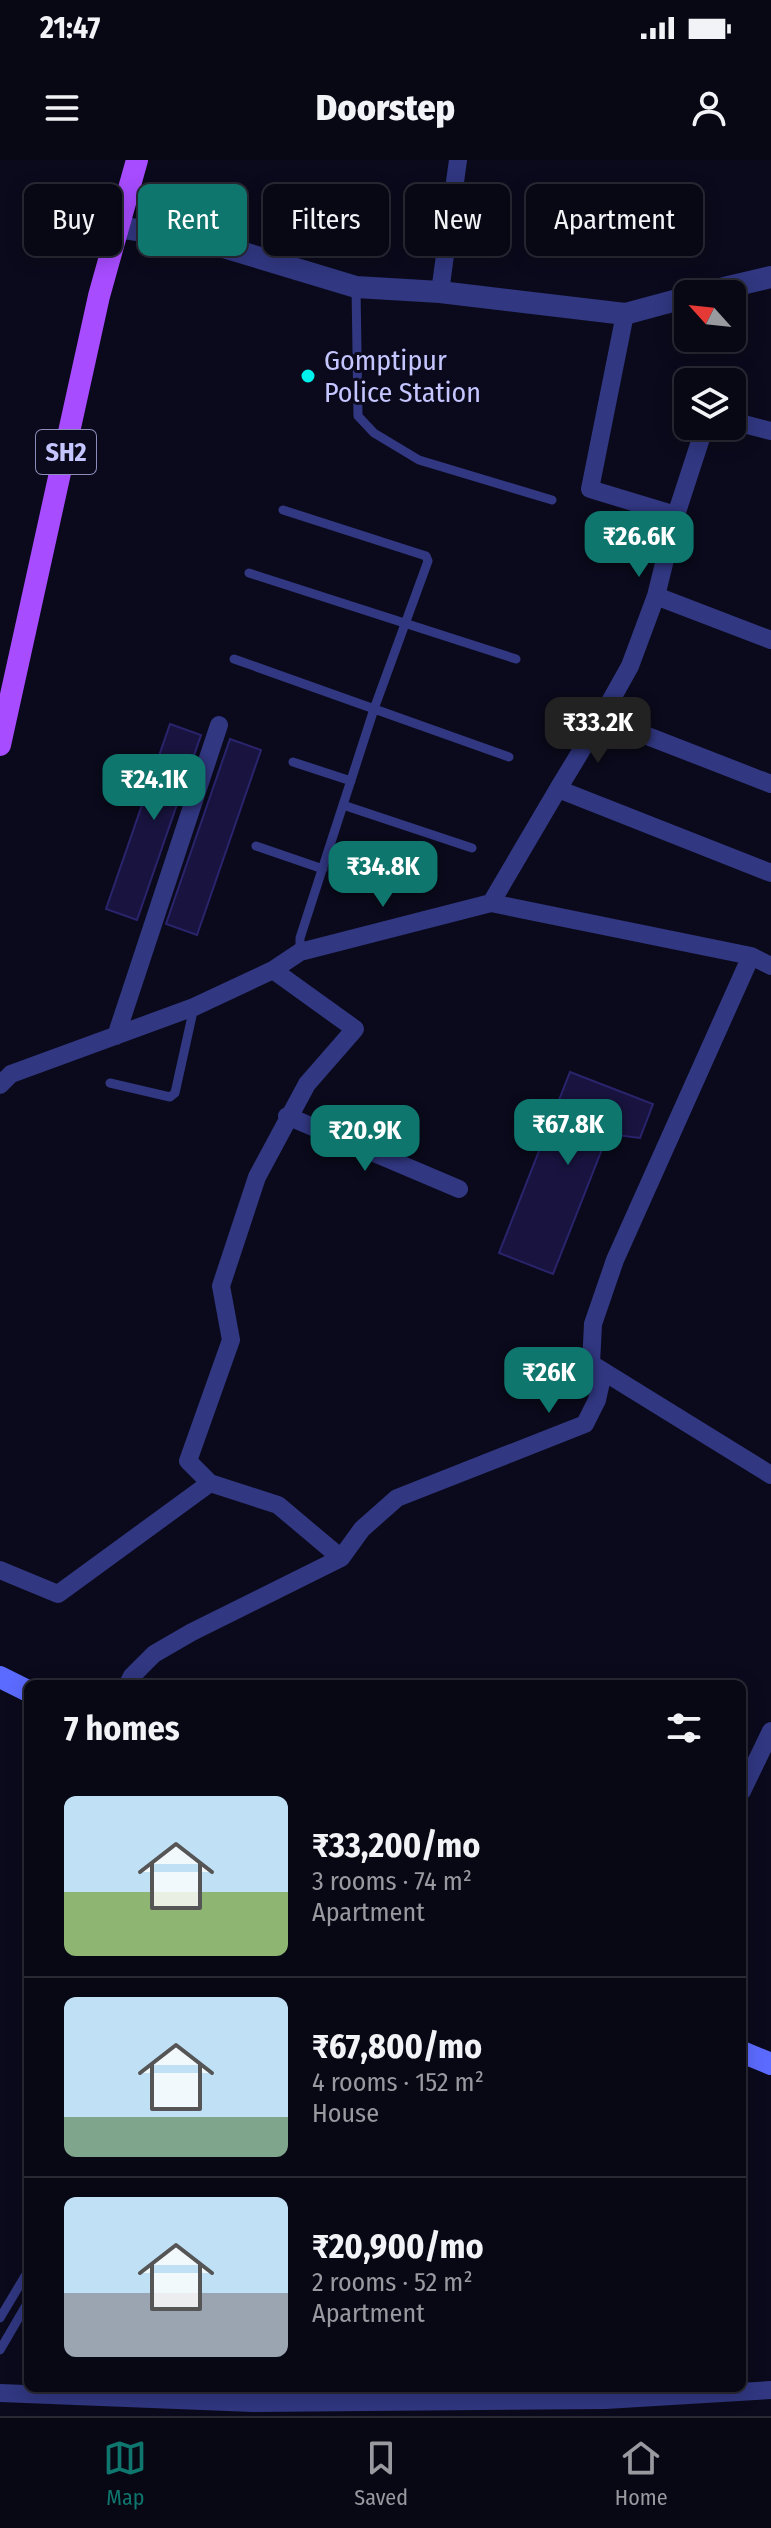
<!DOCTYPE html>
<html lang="en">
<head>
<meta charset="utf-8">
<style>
	body { margin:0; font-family:"Fira Sans Condensed",sans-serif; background:#11111e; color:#f1f3f6; height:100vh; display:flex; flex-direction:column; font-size:30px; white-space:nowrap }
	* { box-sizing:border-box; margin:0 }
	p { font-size:26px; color:#989aa0 }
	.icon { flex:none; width:44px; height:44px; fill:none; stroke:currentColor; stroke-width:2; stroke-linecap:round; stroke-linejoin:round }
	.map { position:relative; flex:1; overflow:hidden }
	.side { position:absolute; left:24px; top:1520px; width:722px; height:712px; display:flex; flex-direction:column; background:#080815; border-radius:12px; box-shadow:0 4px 20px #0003,0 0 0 2px #292934 }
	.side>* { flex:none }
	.guide { position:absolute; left:24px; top:24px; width:724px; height:72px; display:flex; gap:16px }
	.needle { width:52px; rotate:297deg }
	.tools { position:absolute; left:674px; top:120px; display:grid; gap:16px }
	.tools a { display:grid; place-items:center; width:72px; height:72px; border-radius:12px; background:#080815; box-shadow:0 4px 20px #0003,0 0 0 2px #292934; font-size:40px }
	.price { position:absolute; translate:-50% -68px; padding:0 18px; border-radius:16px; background:#0f766e; color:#fff; font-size:26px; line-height:52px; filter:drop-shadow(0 2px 4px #0008) }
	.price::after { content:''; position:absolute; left:50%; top:48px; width:24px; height:18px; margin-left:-12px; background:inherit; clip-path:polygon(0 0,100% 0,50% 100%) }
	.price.on { background:#222; color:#fff }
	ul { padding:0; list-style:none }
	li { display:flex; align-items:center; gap:24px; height:200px; padding:0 40px }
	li+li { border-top:2px solid #292934 }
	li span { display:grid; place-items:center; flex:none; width:224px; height:160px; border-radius:12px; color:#555 }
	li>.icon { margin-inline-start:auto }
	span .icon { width:96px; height:96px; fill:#fffc; stroke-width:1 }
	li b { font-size:34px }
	h2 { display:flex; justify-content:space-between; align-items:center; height:96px; padding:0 40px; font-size:34px }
	.chip { padding:0 28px; border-radius:12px; background:#080815; box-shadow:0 4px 20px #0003,0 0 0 2px #292934; font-size:28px; line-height:72px }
	.chip.on { background:#0f766e; color:#fff }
	.status { display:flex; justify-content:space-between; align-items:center; height:56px; padding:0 40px; background:#080815; direction:ltr }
	.status svg { height:22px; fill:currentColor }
	header { display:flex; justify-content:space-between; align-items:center; height:104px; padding:0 40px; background:#080815; font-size:36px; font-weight:800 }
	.menu { display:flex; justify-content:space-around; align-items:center; height:112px; border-top:2px solid #292934; background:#080815; font-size:22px; color:#989aa0 }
	.menu a { display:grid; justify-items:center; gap:4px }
	.menu .on { color:#0f766e }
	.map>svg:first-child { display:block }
</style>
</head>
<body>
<div class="status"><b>21:47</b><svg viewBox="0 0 49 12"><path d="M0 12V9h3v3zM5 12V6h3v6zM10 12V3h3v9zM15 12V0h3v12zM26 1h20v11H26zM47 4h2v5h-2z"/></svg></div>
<header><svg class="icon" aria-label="menu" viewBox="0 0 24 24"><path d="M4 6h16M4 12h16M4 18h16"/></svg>Doorstep<svg class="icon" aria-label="person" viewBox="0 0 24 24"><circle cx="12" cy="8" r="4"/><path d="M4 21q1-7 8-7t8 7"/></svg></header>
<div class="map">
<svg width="771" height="2256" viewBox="0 0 771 2256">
	<rect width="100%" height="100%" fill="#0b0a1c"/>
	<path fill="#18143f" stroke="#2a246d" stroke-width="2" d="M170,564l31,11 -64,185 -31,-11z
		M230,579l31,11 -64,185 -31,-11z
		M570,912l83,32 -13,34 -32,-4 -55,140 -54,-21z"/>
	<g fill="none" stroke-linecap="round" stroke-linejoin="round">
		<path stroke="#313780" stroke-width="9" d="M356,127l2,129 16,17 45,27 133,40
			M283,350l143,46 2,5 -54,148 -74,229v14
			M249,413l267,86
			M234,499l275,98
			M293,602l58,19
			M343,645l129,43
			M256,686l67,23
			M110,923l60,14 5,-4 19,-86
			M0,2158l28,-47
			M0,2190l28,-48"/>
		<path stroke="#313780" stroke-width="18" d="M440,132l18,-132
			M625,154l-35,175 86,26
			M732,261l39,10
			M705,266l-29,89 -20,81 115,44
			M656,436l-26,70 -29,52 170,66
			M558,629l43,-71
			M491,743l67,-114 213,84
			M116,876l103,-311
			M0,925l11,-11 183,-67 79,-37 27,-18 191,-49 260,53 20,10
			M287,956l172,73
			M593,1205l178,110
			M210,1323l-22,-22 43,-121 -10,-54 36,-109 50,-93 48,-55 -82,-59
			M0,1410l58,24 152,-111 68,22 63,53
			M128,1524l4,-8 22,-22 38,-22 149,-74 21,-29 35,-31 188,-74 12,-24 4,-18 -10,-18 2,-40 22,-64 136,-304
			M742,1631l29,-60
			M0,2233l253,10 352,-3 166,-10"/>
		<path stroke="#313780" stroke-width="22" d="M104,65l93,14 159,48 84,5 185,22 63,-17
			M699,134l72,-17"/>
		<path stroke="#5c6bff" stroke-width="22" d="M0,1517l28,14
			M742,1892l29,12"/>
		<path stroke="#a74cff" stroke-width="22" d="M0,585l99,-449 38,-136"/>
	</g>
	<circle fill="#00f0ec" stroke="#0b0a1c" stroke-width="3" cx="308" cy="216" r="8"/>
	<g text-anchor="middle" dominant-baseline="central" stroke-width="6" stroke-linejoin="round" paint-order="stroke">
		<rect fill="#0b0a1c" stroke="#8d8dbb" stroke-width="2" x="36" y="270" width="60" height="44" rx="6"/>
		<g font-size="26" font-weight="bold" fill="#c5c5ff">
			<text x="66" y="292">SH2</text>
		</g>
		<g font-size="28" fill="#c5c5ff" stroke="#0b0a1c" text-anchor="start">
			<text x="324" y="200">Gomptipur<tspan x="324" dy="32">Police Station</tspan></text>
		</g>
	</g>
</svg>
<div class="tools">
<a><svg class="needle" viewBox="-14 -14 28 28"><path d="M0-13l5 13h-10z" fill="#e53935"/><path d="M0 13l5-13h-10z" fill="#989aa0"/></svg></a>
<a><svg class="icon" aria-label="layers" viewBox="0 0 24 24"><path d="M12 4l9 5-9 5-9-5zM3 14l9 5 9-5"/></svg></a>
</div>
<b class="price" style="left:639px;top:419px">₹26.6K</b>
<b class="price on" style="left:598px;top:605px">₹33.2K</b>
<b class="price" style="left:154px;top:662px">₹24.1K</b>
<b class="price" style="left:383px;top:749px">₹34.8K</b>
<b class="price" style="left:568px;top:1007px">₹67.8K</b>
<b class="price" style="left:365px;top:1013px">₹20.9K</b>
<b class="price" style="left:549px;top:1255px">₹26K</b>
<div class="guide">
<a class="chip">Buy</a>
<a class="chip on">Rent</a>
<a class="chip">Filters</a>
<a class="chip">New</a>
<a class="chip">Apartment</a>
</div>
<section class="side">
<h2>7 homes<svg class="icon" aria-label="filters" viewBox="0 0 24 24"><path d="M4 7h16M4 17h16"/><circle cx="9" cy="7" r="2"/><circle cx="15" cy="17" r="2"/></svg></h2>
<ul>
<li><span style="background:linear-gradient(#bfe0f5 60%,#8fb573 0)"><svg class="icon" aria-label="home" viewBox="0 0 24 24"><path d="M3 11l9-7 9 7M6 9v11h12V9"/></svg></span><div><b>₹33,200/mo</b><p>3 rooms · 74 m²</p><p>Apartment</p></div></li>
<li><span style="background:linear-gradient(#bfe0f5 75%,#7fa58c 0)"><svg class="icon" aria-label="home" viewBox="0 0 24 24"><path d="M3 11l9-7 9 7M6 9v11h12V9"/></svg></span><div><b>₹67,800/mo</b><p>4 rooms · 152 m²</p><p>House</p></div></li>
<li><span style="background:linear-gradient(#bfe0f5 60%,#9aa5b1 0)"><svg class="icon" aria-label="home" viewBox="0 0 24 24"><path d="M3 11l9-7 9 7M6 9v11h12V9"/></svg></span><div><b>₹20,900/mo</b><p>2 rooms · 52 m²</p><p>Apartment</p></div></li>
</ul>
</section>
</div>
<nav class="menu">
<a class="on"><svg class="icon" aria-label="map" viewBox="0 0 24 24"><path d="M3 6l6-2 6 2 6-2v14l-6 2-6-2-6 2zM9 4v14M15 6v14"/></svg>Map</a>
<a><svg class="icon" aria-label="saved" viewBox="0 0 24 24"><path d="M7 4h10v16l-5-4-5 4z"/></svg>Saved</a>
<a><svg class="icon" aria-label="home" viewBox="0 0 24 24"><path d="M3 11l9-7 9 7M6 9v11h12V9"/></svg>Home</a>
</nav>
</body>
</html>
